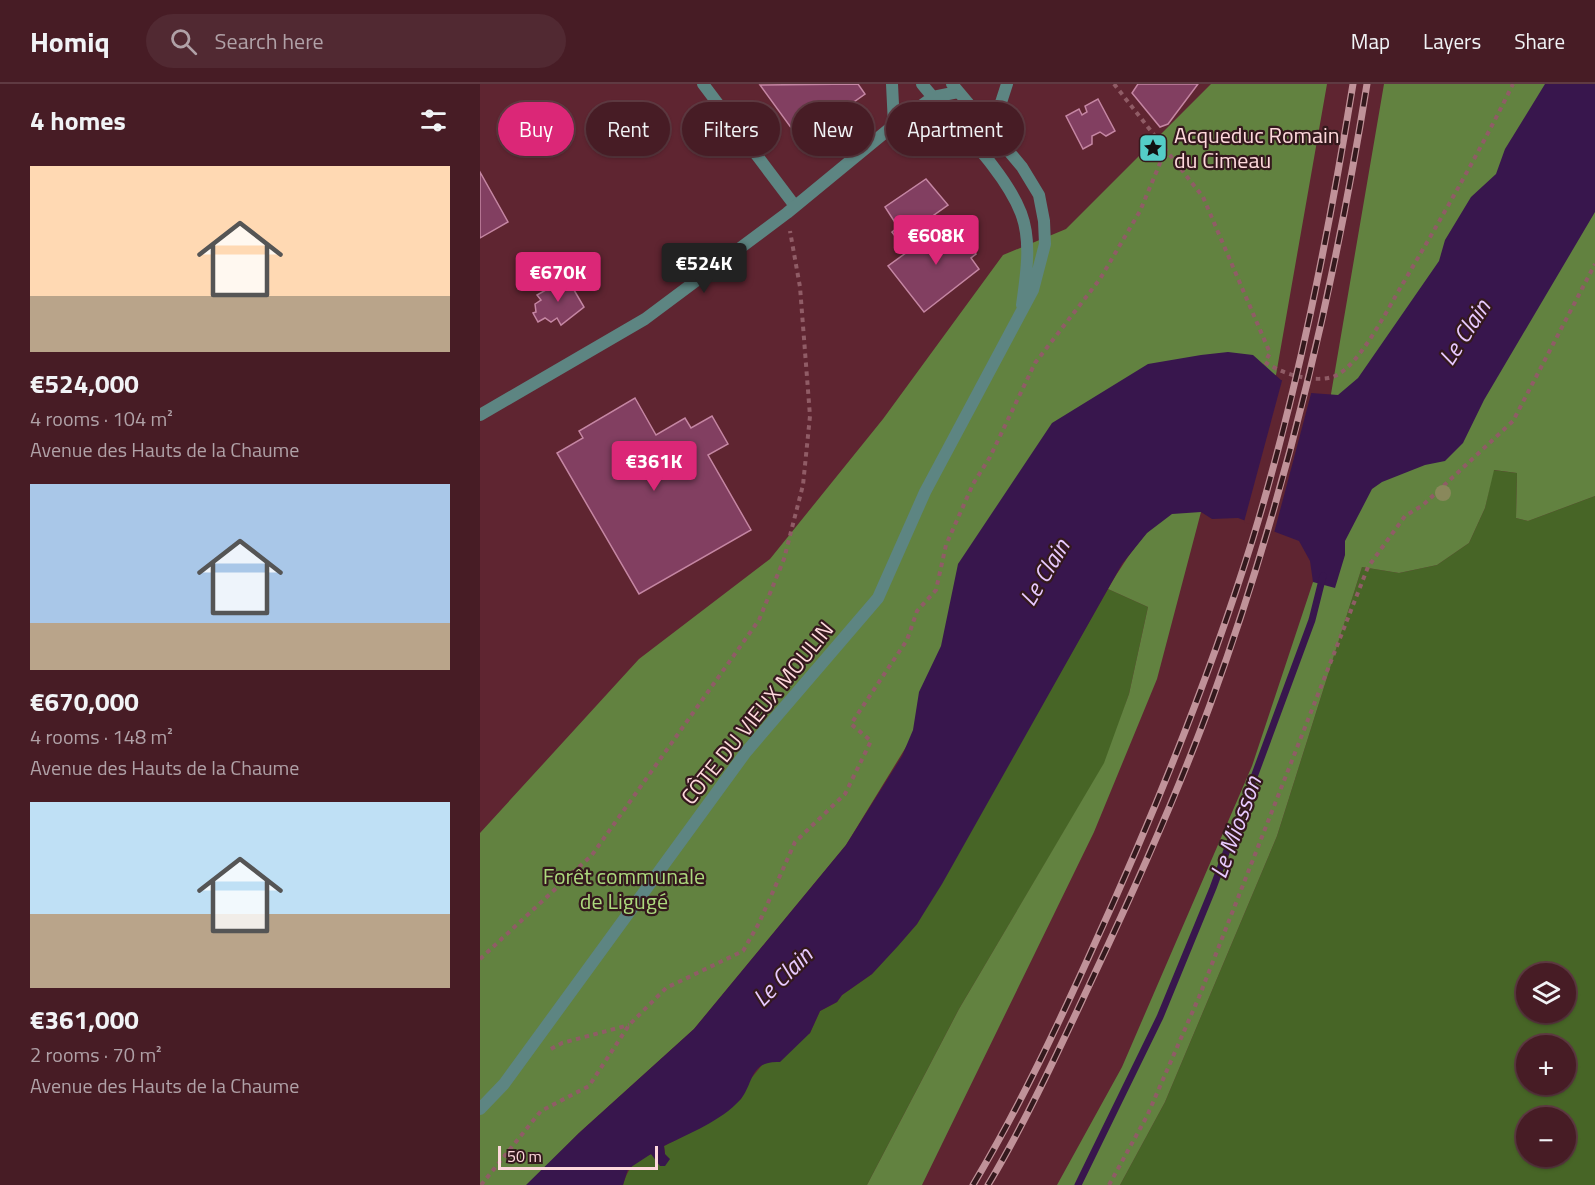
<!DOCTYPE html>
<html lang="en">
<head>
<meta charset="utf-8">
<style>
	body { margin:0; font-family:"Titillium Web",sans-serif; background:#512932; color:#f1f3f6; height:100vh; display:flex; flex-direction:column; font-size:22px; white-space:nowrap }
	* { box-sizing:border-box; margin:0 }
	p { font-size:20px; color:#b0a1a7 }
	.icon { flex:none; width:33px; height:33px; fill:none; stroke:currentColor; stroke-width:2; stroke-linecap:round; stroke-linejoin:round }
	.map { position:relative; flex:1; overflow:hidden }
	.drawer { display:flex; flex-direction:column; background:#471c25; width:480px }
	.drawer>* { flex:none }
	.guide { position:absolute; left:18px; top:18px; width:570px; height:54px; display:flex; gap:12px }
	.controls { position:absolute; left:1036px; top:879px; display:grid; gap:12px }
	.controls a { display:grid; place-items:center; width:60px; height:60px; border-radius:50%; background:#471c25; box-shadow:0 2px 4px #0004,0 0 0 2px #5f3a42; font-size:30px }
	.scale { position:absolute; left:18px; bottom:15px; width:160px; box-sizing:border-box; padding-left:6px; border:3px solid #fed8dc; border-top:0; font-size:16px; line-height:21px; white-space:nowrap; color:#fed8dc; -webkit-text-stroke:4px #34191d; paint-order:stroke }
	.price { position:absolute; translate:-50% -51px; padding:0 14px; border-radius:6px; background:#db2777; color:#fff; font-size:20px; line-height:39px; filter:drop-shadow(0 2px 3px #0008) }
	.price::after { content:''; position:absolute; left:50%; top:36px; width:18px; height:14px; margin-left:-9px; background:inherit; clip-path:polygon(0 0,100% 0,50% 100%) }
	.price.current { background:#222; color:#fff }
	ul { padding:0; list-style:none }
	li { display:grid; align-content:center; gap:12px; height:318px; padding:0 30px }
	li span { display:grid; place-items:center; height:186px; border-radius:0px; color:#555 }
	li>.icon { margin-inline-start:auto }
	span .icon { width:108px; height:108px; fill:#fffc; stroke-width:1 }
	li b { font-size:26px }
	h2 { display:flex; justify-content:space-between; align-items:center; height:72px; padding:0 30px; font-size:26px }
	.pill { padding:0 21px; border-radius:27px; background:#471c25; box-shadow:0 2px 4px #0004,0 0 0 2px #5f3a42; font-size:21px; line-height:54px }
	.pill.current { background:#db2777; color:#fff }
	header { display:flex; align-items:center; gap:36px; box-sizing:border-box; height:84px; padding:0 30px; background:#471c25; border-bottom:2px solid #5f3a42 }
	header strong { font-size:28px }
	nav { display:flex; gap:33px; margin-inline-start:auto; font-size:21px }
	.search { width:420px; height:54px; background:#512932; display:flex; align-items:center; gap:15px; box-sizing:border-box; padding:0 21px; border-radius:33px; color:#b0a1a7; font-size:22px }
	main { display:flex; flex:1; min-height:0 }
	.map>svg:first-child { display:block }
</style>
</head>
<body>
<header>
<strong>Homiq</strong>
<div class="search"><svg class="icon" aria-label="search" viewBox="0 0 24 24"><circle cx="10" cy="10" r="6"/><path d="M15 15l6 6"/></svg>Search here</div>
<nav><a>Map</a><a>Layers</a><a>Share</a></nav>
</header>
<main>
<section class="drawer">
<h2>4 homes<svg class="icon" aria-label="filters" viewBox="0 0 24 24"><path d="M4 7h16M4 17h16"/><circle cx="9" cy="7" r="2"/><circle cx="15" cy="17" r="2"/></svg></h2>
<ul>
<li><span style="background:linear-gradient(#ffd9b3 70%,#b9a48a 0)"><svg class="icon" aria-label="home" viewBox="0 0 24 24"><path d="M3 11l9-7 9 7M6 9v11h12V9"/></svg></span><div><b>€524,000</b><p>4 rooms · 104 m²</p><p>Avenue des Hauts de la Chaume</p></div></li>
<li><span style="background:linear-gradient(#a9c7e8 75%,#b9a48a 0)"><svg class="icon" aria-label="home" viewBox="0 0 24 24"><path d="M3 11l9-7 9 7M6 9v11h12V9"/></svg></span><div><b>€670,000</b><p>4 rooms · 148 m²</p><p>Avenue des Hauts de la Chaume</p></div></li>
<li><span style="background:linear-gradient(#bfe0f5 60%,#b9a48a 0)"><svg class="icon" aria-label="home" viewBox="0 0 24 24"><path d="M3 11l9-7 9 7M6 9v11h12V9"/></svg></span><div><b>€361,000</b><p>2 rooms · 70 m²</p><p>Avenue des Hauts de la Chaume</p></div></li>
</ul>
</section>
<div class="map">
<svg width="1115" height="1101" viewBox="0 0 1115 1101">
	<rect width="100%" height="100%" fill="#5f2531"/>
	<path fill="#476526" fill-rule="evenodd" d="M1013,386l24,3 -1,45 12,3 67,-25v689h-475l45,-83 112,-266 85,-269 37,6 38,-8 32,-22 16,-35zM1047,890h39v38h-39zM1047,962h39v38h-39zM1047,1034h39v38h-39z
		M628,505l40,18 -19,87 -22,65 -148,250 -92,176h-244c5,-17 11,-24 28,-31l5,3 9,-3 -1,-8 41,-21 36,-26 8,-18 13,-16 48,-32 10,-22 17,-9 5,-7 30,-21 45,-50z"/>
	<path fill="#628240" d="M731,0h116l-51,291 -204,101 -226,369 -152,184 -115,104 -51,52h-48v-352l159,-174 131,-100 113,-140 120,-164 63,-26z
		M904,0h211v412l-67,25 -12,-3 1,-45 -23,-3 -9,38 -16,35 -32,22 -38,8 -37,-6 -85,269 -112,266 -45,83h-63l65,-118 130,-301 61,-184 23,-154 -5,-34z
		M721,428l-44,167 -63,153 -172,353h-55l92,-176 145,-246 25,-69 19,-87 -40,-18c12,-21 41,-68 64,-76 9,-2 21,-1 29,-1z"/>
	<path fill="#38164d" d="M1065,0h50v128l-111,188 -21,43 -18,18 -20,4 -43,17 -10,7 -27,52v14l-10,33 -22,-6 -3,-21 -11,-20 -61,-23 -26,1 -11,-7 -29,2 -25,19 -25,31 -180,320 -25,40 -19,22 -26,28 -30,21 -5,7 -17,9 -10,22 -30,29c-31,-2 -26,22 -40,38 -19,21 -50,33 -76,46l1,8 5,5 -5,7h-5l-9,-12 -23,15 -5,16h-97l53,-52 115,-104 152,-184 56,-89 11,-26 6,-38 22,-46 17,-82 94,-141 96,-59 53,-9 27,-3 25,3 28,25 30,13 27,2 20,-17 81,-117 6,-21 26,-43 25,-23 9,-25z"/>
	<path fill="#5f2531" d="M803,293l29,13 -38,143 -30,-11z"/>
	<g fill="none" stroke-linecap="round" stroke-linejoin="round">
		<path stroke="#38164d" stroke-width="7" d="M598,1101l82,-168 53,-129 99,-268 11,-44"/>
	</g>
	<path fill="#823f61" stroke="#c586a3" stroke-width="1.5" d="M378,0l7,10 -65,46 -40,-55z
		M658,0h60l-30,40 -8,3 -28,-34z
		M618,15l17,32 -9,5 -6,-4 -8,4v8l-9,5 -17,-33 13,-7 3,6 5,-3 -2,-6z
		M0,88l28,50 -28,16z
		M446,95l22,26 -35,25 8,12 -14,10 -15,-20 6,-5 -13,-20z
		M471,136l25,34 -5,4 8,11 -55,43 -36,-46z
		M87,194l17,29 -23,18 -4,-7 -6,4 -6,-4 -7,4 -5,-9 3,-1 -1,-8 6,-4 -4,-5z
		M155,314l21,37 29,-17 6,10 21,-12 16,28 -20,11 43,75 -112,64 -82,-141 26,-15 -4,-7z"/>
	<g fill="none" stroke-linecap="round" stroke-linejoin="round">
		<path stroke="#905c66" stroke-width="4" stroke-dasharray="4.5 4.5" stroke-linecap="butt" d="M634,0l89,113 67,156 -5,9c16,12 51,22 70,14 25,-11 53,-68 67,-91 39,-66 77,-132 111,-201
			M0,875l112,-104 167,-235 25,-61 19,-74 7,-69 -10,-129 -10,-56
			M71,965l11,-6 67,-18
			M1,1101l60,-74 48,-25 40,-61 37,-37 77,-37 16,-28 36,-81 50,-48 26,-53 -20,-17 56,-84 10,-29 19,-21 10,-45 27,-61 17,-27 45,-94 65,-84 40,-68 26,-62
			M629,1101l38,-69 52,-119 169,-430 37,-51 18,-11 90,-84 82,-157"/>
		<path stroke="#5d8582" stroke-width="12" d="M223,0l92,122"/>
		<path stroke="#5d8582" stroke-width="12" d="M412,0l2,41
			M442,0c31,39 81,83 99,129 11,29 5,62 1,92
			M520,56l-4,-22 11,-34
			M0,331l165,-96 142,-106 107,-88 39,-28 25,-5
			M0,1025l24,-25 242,-332 132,-154 47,-106 108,-202 12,-46 -1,-23 -5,-26 -17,-28 -70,-83"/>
		<g stroke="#c09299" stroke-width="7">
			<path id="rail" d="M493,1101c46,-77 85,-160 122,-242 60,-131 115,-267 158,-405 45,-148 75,-301 100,-454
				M508,1101c40,-67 73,-140 106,-210 42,-89 82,-178 116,-270 74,-201 123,-410 157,-621"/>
		</g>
		<use href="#rail" stroke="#34191d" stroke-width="4.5" stroke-dasharray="14" stroke-linecap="butt"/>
	</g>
	<circle fill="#89885b" cx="963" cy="409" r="8"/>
	<defs>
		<g id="sight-square" transform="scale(1.5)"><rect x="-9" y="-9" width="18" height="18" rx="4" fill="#54cdc7" stroke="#34191d"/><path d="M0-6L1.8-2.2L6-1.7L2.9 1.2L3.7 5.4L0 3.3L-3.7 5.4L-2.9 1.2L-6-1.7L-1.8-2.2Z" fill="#111"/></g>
	</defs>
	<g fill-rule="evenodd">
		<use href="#sight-square" x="673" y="64"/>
	</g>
	<g text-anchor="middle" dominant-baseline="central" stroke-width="4.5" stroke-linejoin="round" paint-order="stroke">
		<g font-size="22" fill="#fed8dc" stroke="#34191d" text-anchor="start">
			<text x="694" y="51">Acqueduc Romain<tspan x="694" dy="25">du Cimeau</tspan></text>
		</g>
		<g font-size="22" fill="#fed8dc" stroke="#34191d">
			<text transform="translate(277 629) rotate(-51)">CÔTE DU VIEUX MOULIN</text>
		</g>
		<g font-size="22" fill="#acd97d" stroke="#34191d">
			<text x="144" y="792">Forêt communale<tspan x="144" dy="25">de Ligugé</tspan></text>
		</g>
		<g font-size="24" font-style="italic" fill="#e8caff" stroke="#34191d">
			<text transform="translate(984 248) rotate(-57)">Le Clain</text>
			<text transform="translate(564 488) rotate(-59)">Le Clain</text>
			<text transform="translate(755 743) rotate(-70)">Le Miosson</text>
			<text transform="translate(302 892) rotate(-45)">Le Clain</text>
		</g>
	</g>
</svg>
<div class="controls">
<a><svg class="icon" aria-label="layers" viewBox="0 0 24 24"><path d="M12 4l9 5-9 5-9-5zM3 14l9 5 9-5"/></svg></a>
<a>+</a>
<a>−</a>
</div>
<div class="scale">50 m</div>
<b class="price" style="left:456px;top:182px">€608K</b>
<b class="price current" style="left:224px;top:210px">€524K</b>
<b class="price" style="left:78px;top:219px">€670K</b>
<b class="price" style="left:174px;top:408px">€361K</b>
<div class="guide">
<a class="pill current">Buy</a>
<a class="pill">Rent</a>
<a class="pill">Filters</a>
<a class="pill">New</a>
<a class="pill">Apartment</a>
</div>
</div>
</main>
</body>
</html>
